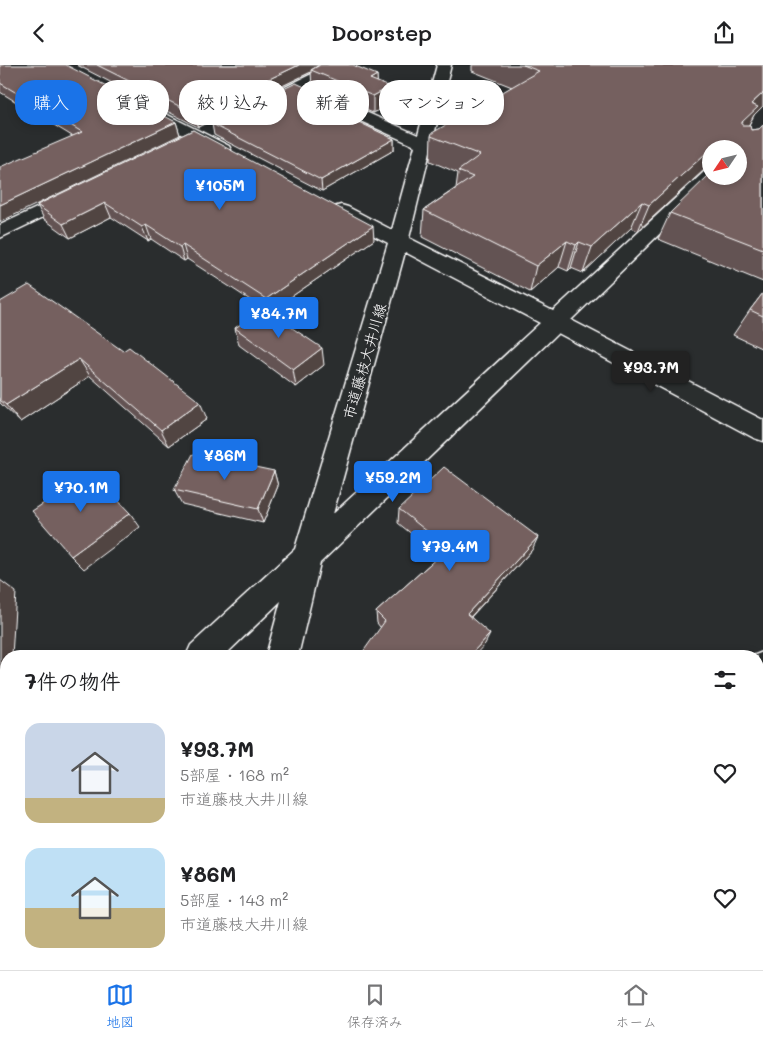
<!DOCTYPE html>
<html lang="ja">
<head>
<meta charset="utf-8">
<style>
	body { margin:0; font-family:Mali,"Klee One",sans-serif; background:#f6f6f6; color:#202124; height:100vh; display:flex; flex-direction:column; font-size:19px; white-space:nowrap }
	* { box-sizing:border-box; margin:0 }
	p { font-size:16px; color:#757577 }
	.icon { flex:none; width:28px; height:28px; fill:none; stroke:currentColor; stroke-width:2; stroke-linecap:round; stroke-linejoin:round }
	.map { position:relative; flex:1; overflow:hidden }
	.details { position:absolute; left:0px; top:585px; width:764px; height:320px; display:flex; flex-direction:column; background:#fff; border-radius:20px 20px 0 0; box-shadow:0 2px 8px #0003 }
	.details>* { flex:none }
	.banner { position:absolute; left:15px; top:15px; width:500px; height:45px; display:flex; gap:10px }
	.needle { width:32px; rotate:235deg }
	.tools { position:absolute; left:702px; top:75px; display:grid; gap:10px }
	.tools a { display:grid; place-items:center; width:45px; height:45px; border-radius:50%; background:#fff; box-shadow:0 2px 8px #0003; font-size:25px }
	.price { position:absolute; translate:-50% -42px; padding:0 11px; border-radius:5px; background:#1a73e8; color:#fff; font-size:16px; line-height:32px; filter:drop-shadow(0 1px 2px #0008) }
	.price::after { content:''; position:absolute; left:50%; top:30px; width:15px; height:11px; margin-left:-8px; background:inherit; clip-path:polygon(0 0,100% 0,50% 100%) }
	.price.current { background:#222; color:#fff }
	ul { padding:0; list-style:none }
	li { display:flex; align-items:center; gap:15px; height:125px; padding:0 25px }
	li span { display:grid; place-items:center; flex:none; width:140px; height:100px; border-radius:15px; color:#555 }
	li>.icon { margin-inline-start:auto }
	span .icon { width:60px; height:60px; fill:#fffc; stroke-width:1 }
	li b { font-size:21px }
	h2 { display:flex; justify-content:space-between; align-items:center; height:60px; padding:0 25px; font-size:21px }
	.tag { padding:0 18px; border-radius:20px; background:#fff; box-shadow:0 2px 8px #0003; font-size:18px; line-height:45px }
	.tag.current { background:#1a73e8; color:#fff }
	header { display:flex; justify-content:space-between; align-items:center; height:65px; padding:0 25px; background:#fff; font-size:22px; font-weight:600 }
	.tab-bar { display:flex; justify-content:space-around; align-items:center; height:70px; border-top:1px solid #e0e0e0; background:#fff; font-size:14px; color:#757577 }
	.tab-bar a { display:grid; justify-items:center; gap:2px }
	.tab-bar .current { color:#1a73e8 }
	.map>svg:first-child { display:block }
</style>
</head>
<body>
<header><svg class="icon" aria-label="back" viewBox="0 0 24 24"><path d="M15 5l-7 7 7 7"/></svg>Doorstep<svg class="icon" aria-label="share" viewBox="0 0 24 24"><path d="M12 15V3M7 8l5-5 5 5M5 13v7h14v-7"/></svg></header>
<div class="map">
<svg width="763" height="905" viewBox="0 0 763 905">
	<rect width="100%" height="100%" fill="#2a2d2e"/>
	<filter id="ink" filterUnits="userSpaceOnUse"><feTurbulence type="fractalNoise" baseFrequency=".02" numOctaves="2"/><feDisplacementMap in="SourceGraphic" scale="10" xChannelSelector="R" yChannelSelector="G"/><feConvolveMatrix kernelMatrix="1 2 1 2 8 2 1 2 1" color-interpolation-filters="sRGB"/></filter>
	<g filter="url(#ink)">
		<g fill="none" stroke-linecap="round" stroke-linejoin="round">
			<g stroke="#fff" stroke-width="3">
				<path id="minor" d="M330,0h18l-2,3 -75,37h-10l-3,-3 3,-3z
					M437,0h14l-42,173 144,73 152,-140 6,-1v6h8l-148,144 192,100v21l-9,-3 -196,-105 -238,230 -22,93h-32l15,-55 -57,55h-38l5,-11 104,-96 93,-306 -54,-28 -2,-4 2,-4 7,-2 7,2 44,23 23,-84 -96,-44 -3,-3 3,-3h10l89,39zM405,187l135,71 -207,191z
					M144,38l85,43 2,4 -2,4h-12l-78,-43 -3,-3 3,-3z
					M75,125l6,1 3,4 -3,4 -81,39v-13z
					M763,587v32l-5,2v-30h-5z
					M6,759v41l-6,3v-41z
					M6,883v16h35l-2,6h-39v-20z
					M180,899h40l-1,6h-40z"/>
			</g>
			<use href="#minor" fill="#2a2d2e" fill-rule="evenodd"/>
		</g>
		<path fill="#645352" stroke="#fff" d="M0,0l176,57 4,13 -108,1 -72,-44z
			M77,0h242l58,10v7l13,23 -17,8 -61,-26 -1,-15 -113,55z
			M472,0h291v41l-9,9 -5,10 2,5 8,-1 4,-4v157l-105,-43 12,-26 69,-64h-28v20l-7,1 -66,61 -7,-3 -48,45 -12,-5 -3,3 -9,-4 -29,25 -108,-55 2,-27 32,-22 2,-15 -28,-12 1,-25 81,-49 -40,-16z
			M357,57l37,17v11l-72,41 -108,-56 -2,-11z
			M193,65l181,110 -105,72 55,53 -28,22 -57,-42 -4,-17 29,-19 -77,-50 -3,2 -33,-22 -3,2 -37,-24 -41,21 -26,-19 -7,-14z
			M763,228v56l-30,-14 17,-25z
			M0,237l207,117 -38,27 -79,-70 -70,46 -20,-19z
			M274,406l4,15 -15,37 -81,-19 -8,-14z
			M399,444l133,41 -61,67 14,27 -105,-17 -3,-4 -1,-11 63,-56 -41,-33z
			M763,661v111l-5,-7v-100z
			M763,898v7h-8z
			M596,899h45l-11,6h-31z"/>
		<path fill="#514442" stroke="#fff" d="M299,0h20l-8,5v2l-113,55 -3,-13z
			M377,10l1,18 -8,-14z
			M390,22v18l-17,8v-17z
			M763,28v13l-9,9 -9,17 -15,16 21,-44z
			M357,46v11l-11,-6z
			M176,57l4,13 -180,87v-17z
			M394,74v11l-72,41 -1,-11z
			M725,78l-3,6h-11v20l-7,1 -66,61 11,-26 67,-61z
			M642,137l-11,26 -48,45 9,-26z
			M105,138l6,14 -41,21 -7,-14z
			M146,160l5,14 -3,2 -6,-14z
			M373,161l1,14 -105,72 -3,-13z
			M567,176l-8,26 -29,25 6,-26z
			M579,177l-8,26 -3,3 8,-26z
			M183,180l4,14 -3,2 -4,-14z
			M322,283l2,17 -28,22 -3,-17z
			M79,294l11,17 -70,46 -14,-17z
			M200,337l7,17 -38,27 -8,-16z
			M274,406l4,15 -15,37 -5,-14z
			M130,448l10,14 -56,42 -13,-13z
			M538,472l-6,13 -69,75 4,-11z
			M0,515l16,12 -4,64h-6v21l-6,2z
			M490,569l-5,10 -11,12h-5z"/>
		<path fill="#74615f" stroke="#fff" d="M0,0h66l110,57 -176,83v-38l82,-35 -82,-49z
			M97,0h202l-104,49z
			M320,0h33l24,10 -7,4 20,8 -17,9 -62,-26z
			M523,0h240v28l-12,11 7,3 -16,15v3h8l1,5 8,-1 4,-4v124l-93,-36 41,-40v3h28v-27l-13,-1 -1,-5 -9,1 -67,61 -7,-3 -50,45 -13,-5 -3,3 -9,-4 -31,25 -112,-56 49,-33 -15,-6 22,-16 -49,-19 1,-3 107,-62z
			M296,18l61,28 -11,5 48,23 -73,41 -109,-56z
			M193,65l180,96 -107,73 -83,-54 -3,2 -34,-22 -4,2 -37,-24 -42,21 -26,-19z
			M29,220l94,66 6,-4 71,55 -39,28 -82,-71 -73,46 -6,-5v-98z
			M763,228v23l-13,-6z
			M264,244l58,39 -29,22 -58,-42z
			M193,389l81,17 -16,38 -84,-19z
			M444,402l94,70 -71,77 23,20 -21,22h-109l25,-35 -9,-9 72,-64 -49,-39z
			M91,407l39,41 -59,43 -39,-45z
			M763,666v74l-5,-7v-64z
			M372,899h96l3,6h-97z
			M606,899h35l-11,6h-21z"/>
	</g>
	<g text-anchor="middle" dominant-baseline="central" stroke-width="4.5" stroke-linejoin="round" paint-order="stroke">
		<g font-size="15" fill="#fff" stroke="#2a2d2e">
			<text transform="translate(364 296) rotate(-74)">市道藤枝大井川線</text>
		</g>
	</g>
</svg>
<div class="tools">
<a><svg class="needle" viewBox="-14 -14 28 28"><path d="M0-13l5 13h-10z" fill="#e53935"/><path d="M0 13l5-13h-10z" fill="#757577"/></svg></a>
</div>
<b class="price" style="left:220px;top:146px">¥105M</b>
<b class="price" style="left:279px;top:274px">¥84.7M</b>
<b class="price current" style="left:651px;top:328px">¥93.7M</b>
<b class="price" style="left:225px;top:416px">¥86M</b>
<b class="price" style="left:393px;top:438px">¥59.2M</b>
<b class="price" style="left:81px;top:448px">¥70.1M</b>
<b class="price" style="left:450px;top:507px">¥79.4M</b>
<div class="banner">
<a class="tag current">購入</a>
<a class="tag">賃貸</a>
<a class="tag">絞り込み</a>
<a class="tag">新着</a>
<a class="tag">マンション</a>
</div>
<section class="details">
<h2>7件の物件<svg class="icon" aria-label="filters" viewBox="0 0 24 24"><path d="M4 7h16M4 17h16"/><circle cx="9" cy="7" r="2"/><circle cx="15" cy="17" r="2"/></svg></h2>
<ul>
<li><span style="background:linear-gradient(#c9d6e8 75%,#c2b280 0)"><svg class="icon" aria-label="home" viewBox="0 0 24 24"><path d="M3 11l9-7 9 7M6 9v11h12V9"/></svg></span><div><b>¥93.7M</b><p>5部屋 · 168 m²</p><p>市道藤枝大井川線</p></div><svg class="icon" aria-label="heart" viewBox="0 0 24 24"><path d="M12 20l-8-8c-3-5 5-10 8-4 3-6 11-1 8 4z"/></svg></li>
<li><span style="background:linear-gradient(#bfe0f5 60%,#c2b280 0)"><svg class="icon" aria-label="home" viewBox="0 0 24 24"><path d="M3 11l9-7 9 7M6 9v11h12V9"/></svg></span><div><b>¥86M</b><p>5部屋 · 143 m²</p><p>市道藤枝大井川線</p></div><svg class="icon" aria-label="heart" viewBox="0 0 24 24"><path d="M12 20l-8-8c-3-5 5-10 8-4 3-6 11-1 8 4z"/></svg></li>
</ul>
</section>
</div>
<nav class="tab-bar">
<a class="current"><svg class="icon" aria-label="map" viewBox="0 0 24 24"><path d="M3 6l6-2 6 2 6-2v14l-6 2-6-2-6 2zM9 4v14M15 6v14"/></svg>地図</a>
<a><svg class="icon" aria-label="saved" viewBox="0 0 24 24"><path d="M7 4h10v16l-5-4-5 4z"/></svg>保存済み</a>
<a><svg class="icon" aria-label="home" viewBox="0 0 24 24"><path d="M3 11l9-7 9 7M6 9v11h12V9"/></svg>ホーム</a>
</nav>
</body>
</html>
